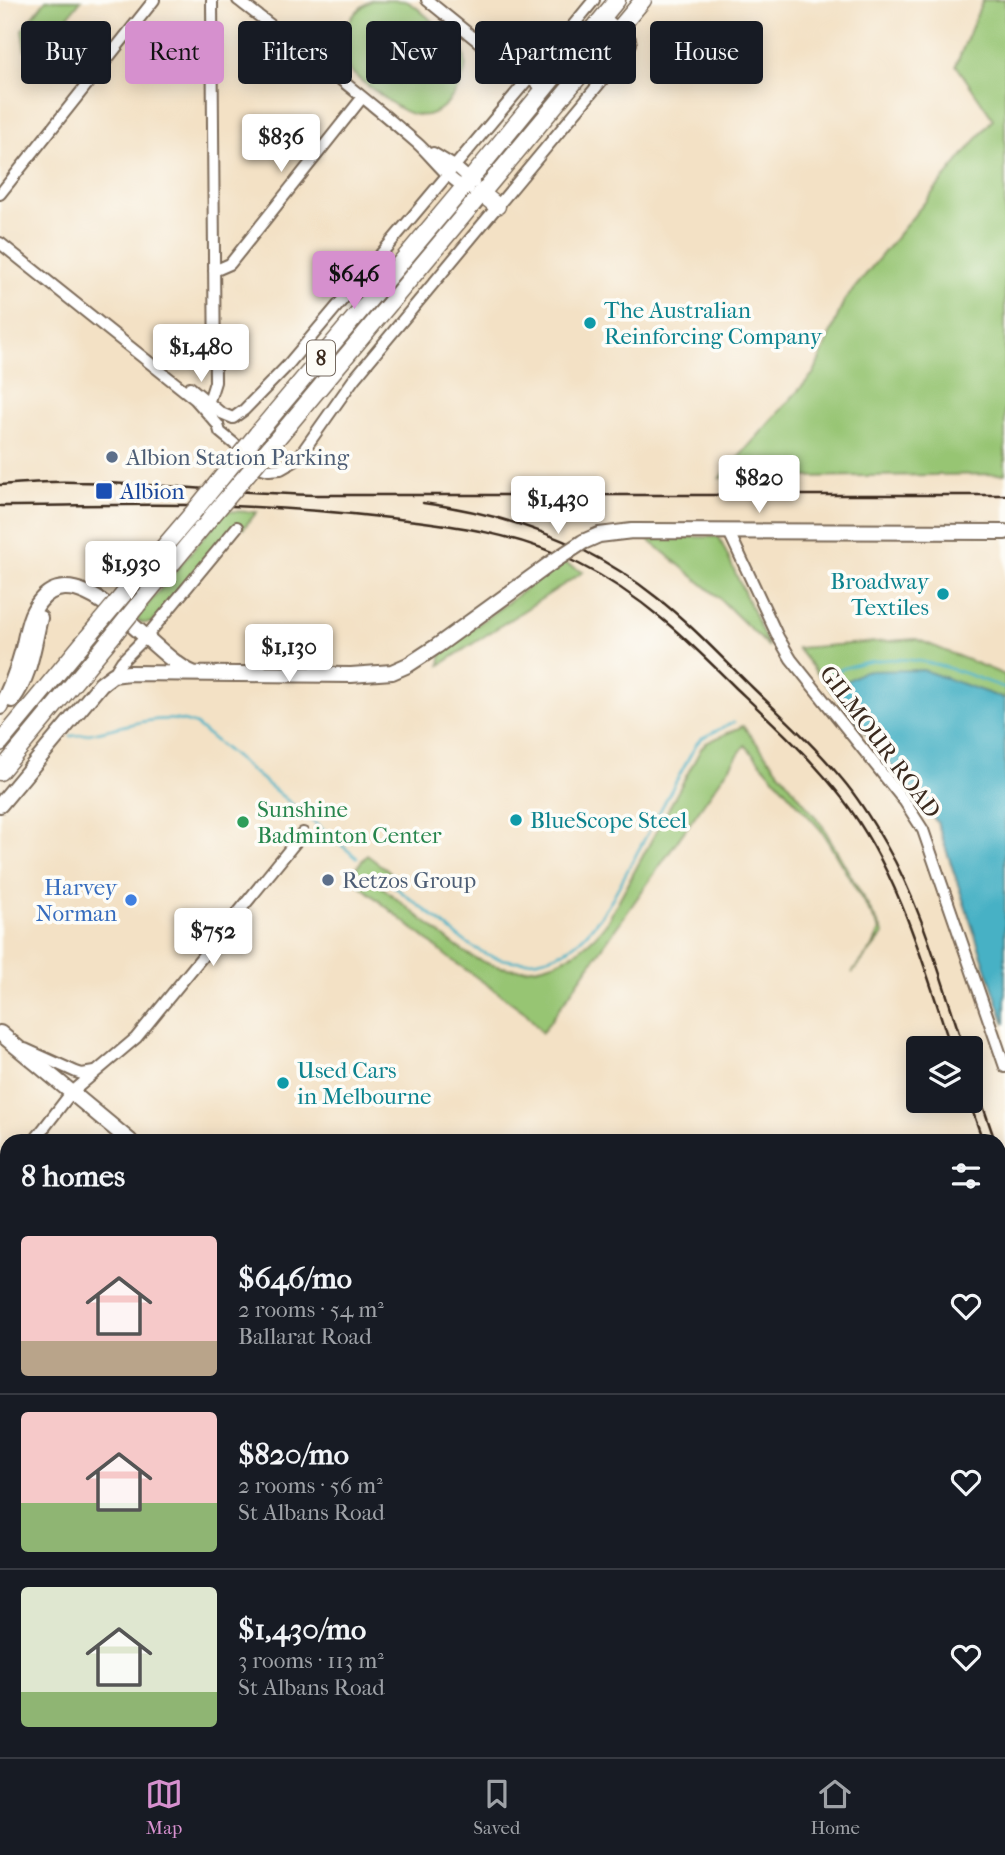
<!DOCTYPE html>
<html lang="en">
<head>
<meta charset="utf-8">
<style>
	body { margin:0; font-family:"IM FELL French Canon",serif; background:#242831; color:#f1f3f6; height:100vh; display:flex; flex-direction:column; font-size:26px; white-space:nowrap }
	* { box-sizing:border-box; margin:0 }
	p { font-size:23px; color:#9ea1a6 }
	.icon { flex:none; width:38px; height:38px; fill:none; stroke:currentColor; stroke-width:2; stroke-linecap:round; stroke-linejoin:round }
	.map { position:relative; flex:1; overflow:hidden }
	.panel { position:absolute; left:0px; top:1134px; width:1006px; height:623px; display:flex; flex-direction:column; background:#171b24; border-radius:21px 21px 0 0; box-shadow:0 4px 18px #0003 }
	.panel>* { flex:none }
	.top-card { position:absolute; left:21px; top:21px; width:964px; height:63px; display:flex; gap:14px }
	.controls { position:absolute; left:906px; top:1036px; display:grid; gap:14px }
	.controls a { display:grid; place-items:center; width:77px; height:77px; border-radius:7px; background:#171b24; box-shadow:0 4px 18px #0003; font-size:35px }
	.price { position:absolute; translate:-50% -60px; padding:0 16px; border-radius:7px; background:#fff; color:#222; font-size:23px; line-height:46px; filter:drop-shadow(0 2px 4px #0008) }
	.price::after { content:''; position:absolute; left:50%; top:42px; width:21px; height:16px; margin-left:-10px; background:inherit; clip-path:polygon(0 0,100% 0,50% 100%) }
	.price.selected { background:#d690ce; color:#111 }
	ul { padding:0; list-style:none }
	li { display:flex; align-items:center; gap:21px; height:175px; padding:0 21px }
	li+li { border-top:2px solid #363941 }
	li span { display:grid; place-items:center; flex:none; width:196px; height:140px; border-radius:7px; color:#555 }
	li>.icon { margin-inline-start:auto }
	span .icon { width:84px; height:84px; fill:#fffc; stroke-width:1 }
	li b { font-size:30px }
	h2 { display:flex; justify-content:space-between; align-items:center; height:84px; padding:0 21px; font-size:30px }
	.chip { padding:0 24px; border-radius:7px; background:#171b24; box-shadow:0 4px 18px #0003; font-size:24px; line-height:63px }
	.chip.selected { background:#d690ce; color:#111 }
	.menu { display:flex; justify-content:space-around; align-items:center; height:98px; border-top:2px solid #363941; background:#171b24; font-size:19px; color:#9ea1a6 }
	.menu a { display:grid; justify-items:center; gap:4px }
	.menu .selected { color:#d690ce }
	.map>svg:first-child { display:block }
</style>
</head>
<body>
<div class="map">
<svg width="1005" height="1757" viewBox="0 0 1005 1757">
	<rect width="100%" height="100%" fill="#fdfcf7"/>
	<filter id="ink" filterUnits="userSpaceOnUse"><feTurbulence type="fractalNoise" baseFrequency=".0143" numOctaves="2"/><feDisplacementMap in="SourceGraphic" scale="14" xChannelSelector="R" yChannelSelector="G"/><feConvolveMatrix kernelMatrix="1 2 1 2 8 2 1 2 1" color-interpolation-filters="sRGB"/></filter>
	<filter id="wash" filterUnits="userSpaceOnUse"><feTurbulence type="fractalNoise" baseFrequency=".00686" numOctaves="4" result="noise"/><feDisplacementMap in="SourceGraphic" scale="28" xChannelSelector="R" yChannelSelector="G"/><feGaussianBlur stdDeviation="1.57" result="paint"/><feColorMatrix in="noise" values="0 0 0 0 0 0 0 0 0 0 0 0 0 0 0 0 0 1.4 0 .05"/><feComposite in="paint" operator="in"/></filter>
	<g filter="url(#wash)">
		<rect width="100%" height="100%" fill="#f3e1c5"/>
		<path fill="#97c573" stroke="#697848" stroke-width="2" d="M46,0h35l-35,44 -21,6 -3,-20z
			M372,0c10,0 24,0 33,1 9,2 18,13 26,19 8,6 18,12 25,20 18,21 8,45 -9,63 -24,26 -49,6 -70,-11 -10,-7 -22,-14 -28,-24 -17,-24 0,-56 23,-68z
			M983,0h22v474l-285,4 94,-105 30,-72 149,-182 -37,-54z
			M225,511l32,1 -14,17 -4,-3 -88,97h-9l-6,-4z
			M645,537h74l50,110 -52,-51z
			M562,562l21,10 -143,93 2,-14z
			M916,639l89,36v349l-68,-202 -140,-174z
			M743,726l79,99 62,109 -32,39 21,-27 7,-16 -59,-100 -76,-85 -203,288 -16,-20 -40,-29 -37,-26 -97,-79 6,-7 -3,-3 12,-14 28,21 -5,6 -2,-1 -6,6c17,14 34,27 51,41 14,11 28,24 44,31 48,23 100,4 130,-37l95,-175 4,-4z"/>
		<path fill="#47b1c5" stroke="#416e72" stroke-width="2" d="M923,670l82,29v325l-68,-202 -106,-132 33,-19z"/>
		<g fill="none" stroke-linecap="round" stroke-linejoin="round">
			<path stroke="#47b1c5" stroke-width="2.5" d="M827,675c68,-31 113,-11 178,13
				M71,736c42,-2 84,-28 125,-11l161,133
				M390,883c15,12 31,24 47,36 32,27 56,48 101,41 34,-6 51,-27 70,-54l89,-163 5,-5 32,-16"/>
		</g>
	</g>
	<g filter="url(#ink)">
		<g fill="none" stroke-linecap="round" stroke-linejoin="round">
			<g stroke="#7b6a58" stroke-width="14">
				<path id="minor" d="M238,0c60,46 122,93 179,143 15,13 33,40 52,46
					M427,0l89,72 18,9 10,9
					M529,79l65,-79
					M433,153l23,14 18,16
					M0,194l154,-194
					M0,243l195,156 23,26 2,7 17,14 10,13 11,8 11,3 12,-1 14,-8 8,-10 51,-72 274,-330 3,-5 -1,-5 -27,-23
					M214,271l16,-7 132,-166
					M190,387l31,26 12,5
					M209,401l6,-19 -3,-382
					M233,418l11,-8 42,-43 242,-288
					M729,532l49,105 13,22 114,143 18,28 82,237
					M113,675l9,-14 24,-24 91,-110
					M25,1049l51,23 6,2 12,-2
					M34,1141l37,-48 65,-55 167,-205
					M0,1182l7,-8
					M0,1322l7,5
					M999,1411l6,-7
					M0,1466l7,6
					M0,1597l7,-7
					M0,1624l7,6
					M999,1711l6,-7
					M155,1750l9,7
					M357,1750l8,7
					M531,1750l6,7
					M52,1757l6,-7
					M211,1757l6,-7
					M553,1757l6,-7
					M711,1757l6,-7
					M961,1757l6,-7"/>
			</g>
			<g stroke="#7b6a58" stroke-width="18">
				<path id="major" d="M583,542l16,-7 33,-4 373,1
					M12,700c19,-25 21,-53 28,-82
					M0,707c10,-18 17,-36 22,-55 4,-14 5,-30 12,-42 39,-70 121,49 159,63
					M0,805l101,-121 12,-9 16,-2 222,2 41,-3 16,-7 29,-19 117,-85
					M0,1033l130,108
					M872,1750l9,7"/>
			</g>
			<g stroke="#7b6a58" stroke-width="19">
				<path id="highway" d="M481,193l16,13
					M257,434l207,-247 153,-187
					M271,446l372,-446
					M122,596l69,-81
					M136,607l75,-90
					M0,743l101,-122
					M0,772l115,-139"/>
			</g>
			<use href="#minor" stroke="#fff" stroke-width="10"/>
			<use href="#major" stroke="#fff" stroke-width="14"/>
			<use href="#highway" stroke="#fff" stroke-width="16"/>
			<path stroke="#3b2a1e" stroke-width="2.5" d="M0,485c25,-2 50,-4 75,-3 83,1 165,12 248,13h682
				M423,503c84,11 166,40 233,94 35,27 65,60 97,91 30,29 62,58 89,91 17,20 31,43 44,66 36,62 55,135 78,203
				M0,506c77,0 155,-3 232,0 53,2 106,6 158,12 65,7 129,16 189,46 61,30 109,76 157,124 37,35 75,70 106,110 56,73 81,164 109,250
				M971,1071l24,70
				M969,1101l14,40
				M999,1155l6,17
				M999,1189l6,17"/>
			<g stroke="#7b6a58" stroke-width="18" stroke-linecap="butt">
				<path id="major-bridge" d="M554,561l29,-19"/>
			</g>
			<g stroke="#7b6a58" stroke-width="19" stroke-linecap="butt">
				<path id="highway-bridge" d="M191,515l66,-81
					M211,517l60,-71
					M101,621l21,-25
					M115,633l21,-26"/>
			</g>
			<use href="#major-bridge" stroke="#fff" stroke-width="14"/>
			<use href="#highway-bridge" stroke="#fff" stroke-width="16"/>
		</g>
	</g>
	<g fill="#0f9aa8" stroke="#fdfcf7" stroke-width="2.5">
		<circle cx="590" cy="323" r="7"/>
		<circle cx="943" cy="594" r="7"/>
		<circle cx="516" cy="820" r="7"/>
		<circle cx="283" cy="1083" r="7"/>
	</g>
	<g fill="#5c6f8a" stroke="#fdfcf7" stroke-width="2.5">
		<circle cx="112" cy="457" r="7"/>
		<circle cx="328" cy="880" r="7"/>
	</g>
	<rect fill="#1a4fb4" stroke="#fdfcf7" stroke-width="2.5" x="95" y="482" width="18" height="18" rx="3.5"/>
	<circle fill="#2e9e5b" stroke="#fdfcf7" stroke-width="2.5" cx="243" cy="822" r="7"/>
	<circle fill="#3f7fe0" stroke="#fdfcf7" stroke-width="2.5" cx="131" cy="900" r="7"/>
	<g text-anchor="middle" dominant-baseline="central" stroke-width="7" stroke-linejoin="round" paint-order="stroke">
		<rect fill="#fdfcf7" stroke="#75695f" stroke-width="2" x="307" y="340.5" width="28" height="35" rx="5"/>
		<g font-size="21" font-weight="bold" fill="#3b2a1e">
			<text x="321" y="358">8</text>
		</g>
		<g font-size="23" fill="#0d838f" stroke="#fdfcf7" text-anchor="start">
			<text x="604" y="310">The Australian<tspan x="604" dy="26">Reinforcing Company</tspan></text>
			<text x="929" y="581" text-anchor="end">Broadway<tspan x="929" dy="26">Textiles</tspan></text>
			<text x="530" y="820">BlueScope Steel</text>
			<text x="297" y="1070">Used Cars<tspan x="297" dy="26">in Melbourne</tspan></text>
		</g>
		<g font-size="23" fill="#4e5e75" stroke="#fdfcf7" text-anchor="start">
			<text x="126" y="457">Albion Station Parking</text>
			<text x="342" y="880">Retzos Group</text>
		</g>
		<g font-size="23" fill="#164399" stroke="#fdfcf7" text-anchor="start">
			<text x="120" y="491">Albion</text>
		</g>
		<g font-size="23" fill="#3b2a1e" stroke="#fdfcf7">
			<text transform="translate(880 742) rotate(53)">GILMOUR ROAD</text>
		</g>
		<g font-size="23" fill="#27864d" stroke="#fdfcf7" text-anchor="start">
			<text x="257" y="809">Sunshine<tspan x="257" dy="26">Badminton Center</tspan></text>
		</g>
		<g font-size="23" fill="#366cbe" stroke="#fdfcf7" text-anchor="end">
			<text x="117" y="887">Harvey<tspan x="117" dy="26">Norman</tspan></text>
		</g>
	</g>
</svg>
<div class="controls">
<a><svg class="icon" aria-label="layers" viewBox="0 0 24 24"><path d="M12 4l9 5-9 5-9-5zM3 14l9 5 9-5"/></svg></a>
</div>
<b class="price" style="left:281px;top:174px">$836</b>
<b class="price selected" style="left:354px;top:311px">$646</b>
<b class="price" style="left:201px;top:384px">$1,480</b>
<b class="price" style="left:759px;top:515px">$820</b>
<b class="price" style="left:558px;top:536px">$1,430</b>
<b class="price" style="left:131px;top:601px">$1,930</b>
<b class="price" style="left:289px;top:684px">$1,130</b>
<b class="price" style="left:213px;top:968px">$752</b>
<div class="top-card">
<a class="chip">Buy</a>
<a class="chip selected">Rent</a>
<a class="chip">Filters</a>
<a class="chip">New</a>
<a class="chip">Apartment</a>
<a class="chip">House</a>
</div>
<section class="panel">
<h2>8 homes<svg class="icon" aria-label="filters" viewBox="0 0 24 24"><path d="M4 7h16M4 17h16"/><circle cx="9" cy="7" r="2"/><circle cx="15" cy="17" r="2"/></svg></h2>
<ul>
<li><span style="background:linear-gradient(#f6c9c9 75%,#b9a48a 0)"><svg class="icon" aria-label="home" viewBox="0 0 24 24"><path d="M3 11l9-7 9 7M6 9v11h12V9"/></svg></span><div><b>$646/mo</b><p>2 rooms · 54 m²</p><p>Ballarat Road</p></div><svg class="icon" aria-label="heart" viewBox="0 0 24 24"><path d="M12 20l-8-8c-3-5 5-10 8-4 3-6 11-1 8 4z"/></svg></li>
<li><span style="background:linear-gradient(#f6c9c9 65%,#8fb573 0)"><svg class="icon" aria-label="home" viewBox="0 0 24 24"><path d="M3 11l9-7 9 7M6 9v11h12V9"/></svg></span><div><b>$820/mo</b><p>2 rooms · 56 m²</p><p>St Albans Road</p></div><svg class="icon" aria-label="heart" viewBox="0 0 24 24"><path d="M12 20l-8-8c-3-5 5-10 8-4 3-6 11-1 8 4z"/></svg></li>
<li><span style="background:linear-gradient(#dfe7d0 75%,#8fb573 0)"><svg class="icon" aria-label="home" viewBox="0 0 24 24"><path d="M3 11l9-7 9 7M6 9v11h12V9"/></svg></span><div><b>$1,430/mo</b><p>3 rooms · 113 m²</p><p>St Albans Road</p></div><svg class="icon" aria-label="heart" viewBox="0 0 24 24"><path d="M12 20l-8-8c-3-5 5-10 8-4 3-6 11-1 8 4z"/></svg></li>
</ul>
</section>
</div>
<nav class="menu">
<a class="selected"><svg class="icon" aria-label="map" viewBox="0 0 24 24"><path d="M3 6l6-2 6 2 6-2v14l-6 2-6-2-6 2zM9 4v14M15 6v14"/></svg>Map</a>
<a><svg class="icon" aria-label="saved" viewBox="0 0 24 24"><path d="M7 4h10v16l-5-4-5 4z"/></svg>Saved</a>
<a><svg class="icon" aria-label="home" viewBox="0 0 24 24"><path d="M3 11l9-7 9 7M6 9v11h12V9"/></svg>Home</a>
</nav>
</body>
</html>
